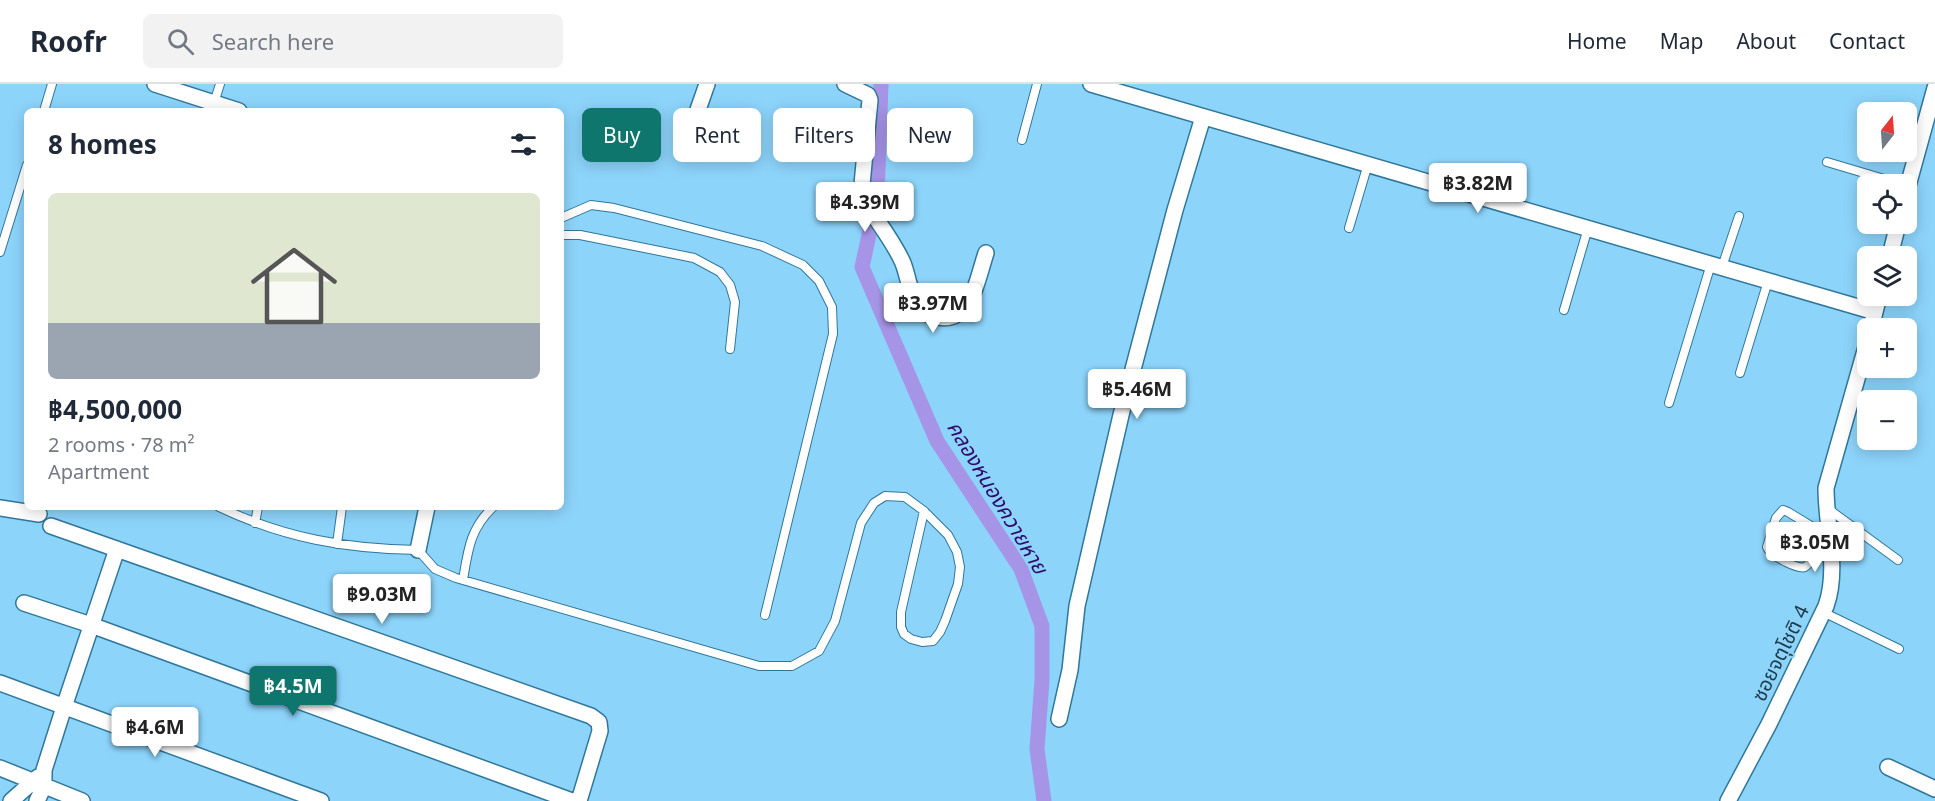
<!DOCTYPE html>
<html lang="en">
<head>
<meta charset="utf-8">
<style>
	body { margin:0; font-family:"Noto Sans","Noto Sans Thai",sans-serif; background:#f2f2f3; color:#1f2937; height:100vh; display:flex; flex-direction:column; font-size:22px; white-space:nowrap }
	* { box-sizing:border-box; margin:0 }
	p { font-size:20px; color:#747a83 }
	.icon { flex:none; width:33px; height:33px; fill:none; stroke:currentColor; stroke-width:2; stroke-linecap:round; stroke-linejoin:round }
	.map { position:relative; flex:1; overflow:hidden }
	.panel { position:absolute; left:24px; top:24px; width:540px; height:402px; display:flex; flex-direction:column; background:#fff; border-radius:9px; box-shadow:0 3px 15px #0003 }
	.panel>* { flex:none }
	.banner { position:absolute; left:582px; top:24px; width:570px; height:54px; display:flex; gap:12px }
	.needle { width:39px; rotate:17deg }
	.tools { position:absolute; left:1857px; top:18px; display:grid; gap:12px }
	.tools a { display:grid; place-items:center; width:60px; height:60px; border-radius:9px; background:#fff; box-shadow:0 3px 15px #0003; font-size:30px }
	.price { position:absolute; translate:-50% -51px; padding:0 14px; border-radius:6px; background:#fff; color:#222; font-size:20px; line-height:39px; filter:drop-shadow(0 2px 3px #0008) }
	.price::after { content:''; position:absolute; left:50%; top:36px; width:18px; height:14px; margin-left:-9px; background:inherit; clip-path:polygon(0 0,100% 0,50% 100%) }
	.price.on { background:#0f766e; color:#fff }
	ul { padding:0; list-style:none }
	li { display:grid; align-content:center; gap:12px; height:318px; padding:0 24px }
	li+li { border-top:2px solid #e0e1e3 }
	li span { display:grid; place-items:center; height:186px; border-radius:9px; color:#555 }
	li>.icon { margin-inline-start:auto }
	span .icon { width:108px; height:108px; fill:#fffc; stroke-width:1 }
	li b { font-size:26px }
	h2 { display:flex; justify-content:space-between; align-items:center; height:72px; padding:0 24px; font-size:26px }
	.pill { padding:0 21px; border-radius:9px; background:#fff; box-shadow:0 3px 15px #0003; font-size:21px; line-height:54px }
	.pill.on { background:#0f766e; color:#fff }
	header { display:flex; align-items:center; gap:36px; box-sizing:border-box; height:84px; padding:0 30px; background:#fff; border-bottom:2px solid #e0e1e3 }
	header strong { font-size:28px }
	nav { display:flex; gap:33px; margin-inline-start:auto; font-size:21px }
	.search { width:420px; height:54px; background:#f2f2f3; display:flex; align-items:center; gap:15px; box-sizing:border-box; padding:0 21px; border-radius:9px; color:#747a83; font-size:22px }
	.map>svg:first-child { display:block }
</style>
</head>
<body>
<header>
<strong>Roofr</strong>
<div class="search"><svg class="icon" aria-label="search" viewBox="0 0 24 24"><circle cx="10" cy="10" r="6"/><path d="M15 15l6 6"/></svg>Search here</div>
<nav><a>Home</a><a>Map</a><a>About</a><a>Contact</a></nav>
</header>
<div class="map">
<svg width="1935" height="717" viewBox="0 0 1935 717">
	<rect width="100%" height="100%" fill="#8dd4fb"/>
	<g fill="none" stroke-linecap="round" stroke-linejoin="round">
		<path stroke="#a694e7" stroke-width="15" d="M881,0l-4,114 -15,69 75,174 84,128 21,57v54l-5,69 7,52"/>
		<g stroke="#2f779a" stroke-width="10">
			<path id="service" d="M214,19l6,-19
				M44,27l8,-27
				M1022,56l15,-56
				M1827,78l74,22
				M561,134l30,-13 23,3 148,38 41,19 16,16 13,26 1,27 -68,281
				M1349,144l19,-64
				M561,151h19l114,23 26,14 10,13 5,17 -5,47
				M0,168l27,-87
				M1722,183l17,-51
				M1564,226l24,-82
				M1740,289l28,-92
				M1669,319l42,-139
				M219,423c65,31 127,42 199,43l17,19 21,9 303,88h33l27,-15 16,-30 26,-98 13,-20 11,-7 20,1 19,14 24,24 9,17 3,15 -2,17 -13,37 -5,11 -7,9 -11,1 -11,-3 -7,-5 -3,-7v-15l23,-101
				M1827,424l71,52
				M255,439l3,-16
				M1821,448c-2,7 -10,33 -16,35 -5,2 -15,-3 -19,-5 -7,-4 -16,-8 -19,-15l9,-29 7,-8 5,2 23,14 17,8
				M337,460l5,-37
				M463,496c5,-30 7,-51 30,-73
				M1823,528l76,37"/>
		</g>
		<g stroke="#2f779a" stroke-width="18">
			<path id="minor" d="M155,0l84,27
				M845,0l23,11 2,5 -9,95c13,23 31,43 42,68 6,16 7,33 17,48 49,24 54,-21 66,-58
				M1091,0l784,228
				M693,40l14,-40
				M1906,109l29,-105
				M1890,172l8,-32
				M1871,244l8,-32
				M0,424l39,6
				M51,442l540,190 8,6 1,9 -21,70
				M418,466l9,-43
				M24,519l67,22 481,176
				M0,599l321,118
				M1059,635l11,-49 7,-64 44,-191 54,-205 28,-93
				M1888,683l47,22
				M0,684l82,33
				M11,717l27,-24
				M37,717l7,-15v-16l20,-63 53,-158
				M1728,717l41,-77 57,-118c13,-37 0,-79 0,-118l42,-148"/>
		</g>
		<use href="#service" stroke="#fff" stroke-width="8"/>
		<use href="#minor" stroke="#fff" stroke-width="15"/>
	</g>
	<g text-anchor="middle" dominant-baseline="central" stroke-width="4.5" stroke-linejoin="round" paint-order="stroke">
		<g font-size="20" fill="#1e3b4b" stroke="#8dd4fb">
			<text transform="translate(1780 569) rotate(-64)">ซอยจตุโชติ 4</text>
		</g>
		<g font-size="21" font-style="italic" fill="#33086d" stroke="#8dd4fb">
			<text transform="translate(998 413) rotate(59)">คลองหนองควายหาย</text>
		</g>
	</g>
</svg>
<div class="tools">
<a><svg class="needle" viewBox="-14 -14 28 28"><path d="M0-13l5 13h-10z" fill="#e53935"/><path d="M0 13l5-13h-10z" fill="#747a83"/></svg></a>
<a><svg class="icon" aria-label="locate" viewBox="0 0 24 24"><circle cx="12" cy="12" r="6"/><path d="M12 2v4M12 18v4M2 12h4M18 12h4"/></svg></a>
<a><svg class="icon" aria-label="layers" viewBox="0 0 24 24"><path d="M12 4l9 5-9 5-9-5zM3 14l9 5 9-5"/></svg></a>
<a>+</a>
<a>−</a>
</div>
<b class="price" style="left:1478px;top:130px">฿3.82M</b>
<b class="price" style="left:865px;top:149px">฿4.39M</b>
<b class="price" style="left:933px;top:250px">฿3.97M</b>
<b class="price" style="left:1137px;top:336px">฿5.46M</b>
<b class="price" style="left:1815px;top:489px">฿3.05M</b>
<b class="price" style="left:382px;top:541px">฿9.03M</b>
<b class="price on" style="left:293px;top:633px">฿4.5M</b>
<b class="price" style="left:155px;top:674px">฿4.6M</b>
<div class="banner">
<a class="pill on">Buy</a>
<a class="pill">Rent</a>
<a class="pill">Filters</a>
<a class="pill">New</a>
</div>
<section class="panel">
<h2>8 homes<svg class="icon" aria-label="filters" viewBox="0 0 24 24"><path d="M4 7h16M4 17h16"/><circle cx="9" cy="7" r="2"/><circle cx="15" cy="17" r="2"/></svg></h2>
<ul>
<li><span style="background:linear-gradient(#dfe7d0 70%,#9aa5b1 0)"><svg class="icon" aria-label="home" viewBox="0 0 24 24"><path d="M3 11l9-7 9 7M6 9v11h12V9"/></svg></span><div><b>฿4,500,000</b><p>2 rooms · 78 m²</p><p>Apartment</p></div></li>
</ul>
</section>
</div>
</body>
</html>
